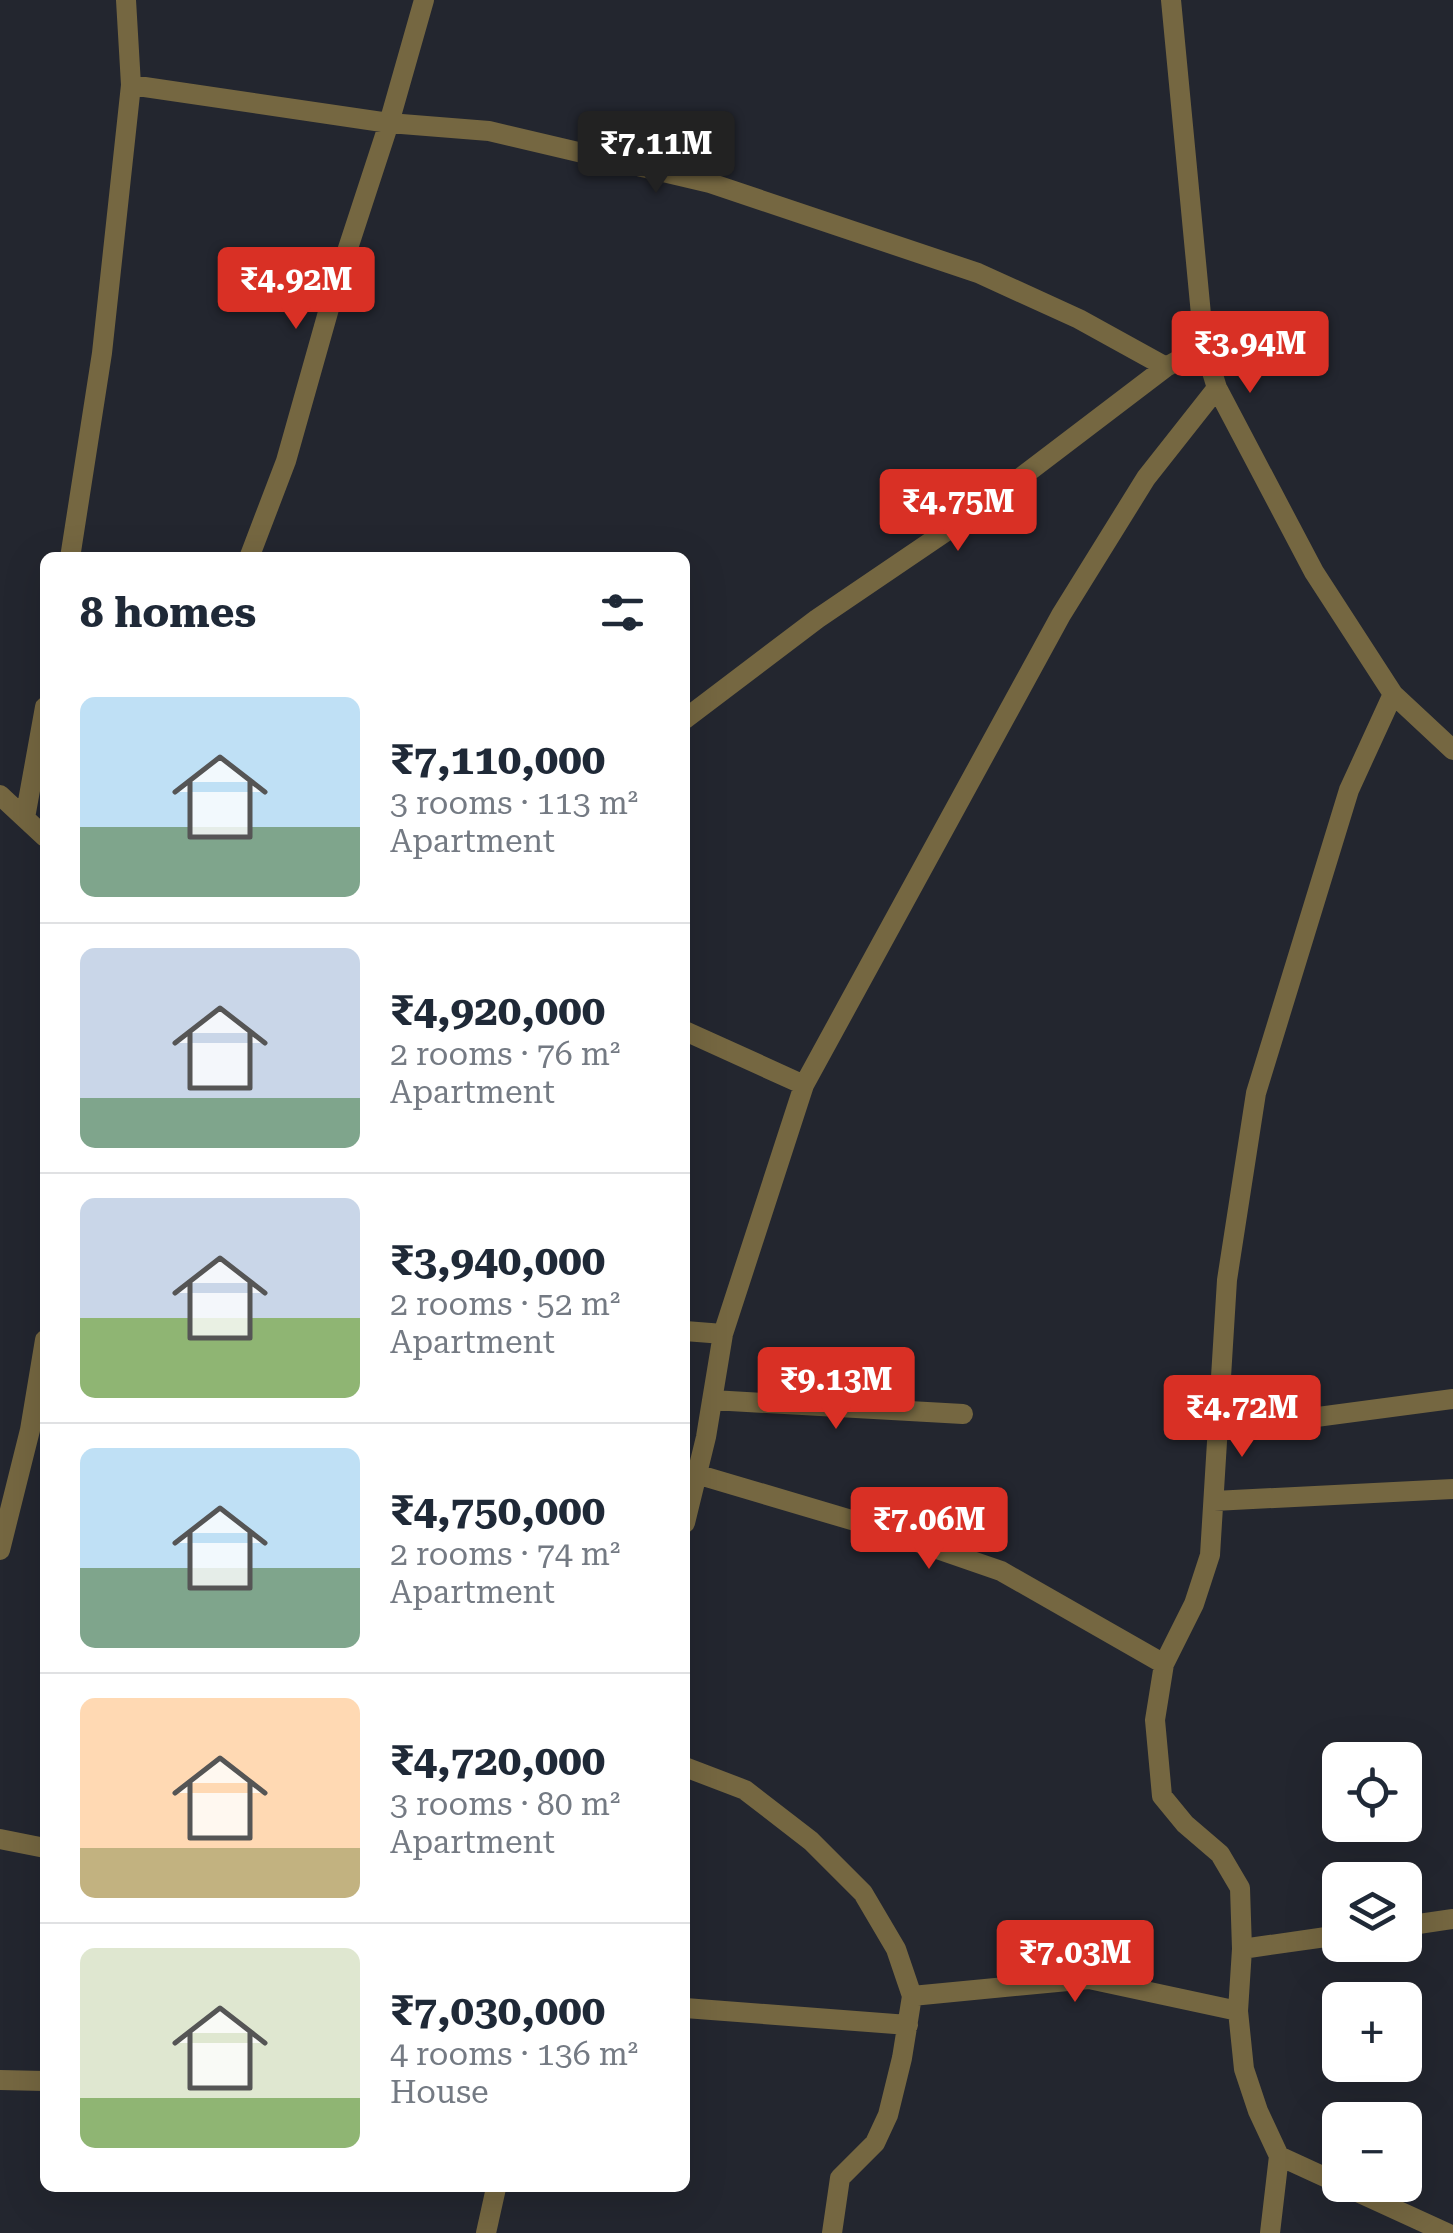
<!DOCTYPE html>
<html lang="en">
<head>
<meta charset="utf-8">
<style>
	body { margin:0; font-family:"Roboto Serif",serif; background:#f6f6f7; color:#1f2937; height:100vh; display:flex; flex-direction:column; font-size:38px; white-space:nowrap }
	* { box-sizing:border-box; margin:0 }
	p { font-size:32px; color:#747a83 }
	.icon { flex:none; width:55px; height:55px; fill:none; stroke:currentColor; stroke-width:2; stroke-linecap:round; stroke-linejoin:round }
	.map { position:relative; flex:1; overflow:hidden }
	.drawer { position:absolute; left:40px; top:552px; width:650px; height:1640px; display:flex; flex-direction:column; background:#fff; border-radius:15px; box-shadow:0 10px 40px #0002 }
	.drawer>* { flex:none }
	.fabs { position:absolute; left:1322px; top:1742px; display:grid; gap:20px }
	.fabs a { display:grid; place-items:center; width:100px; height:100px; border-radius:15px; background:#fff; box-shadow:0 10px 40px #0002; font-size:50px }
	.price { position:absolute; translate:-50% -85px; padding:0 22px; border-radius:10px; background:#d93025; color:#fff; font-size:32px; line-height:65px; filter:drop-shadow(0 2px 5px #0008) }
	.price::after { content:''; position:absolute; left:50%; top:60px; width:30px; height:22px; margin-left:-15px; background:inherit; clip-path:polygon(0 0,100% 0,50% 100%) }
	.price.selected { background:#222; color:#fff }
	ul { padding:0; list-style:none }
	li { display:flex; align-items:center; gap:30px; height:250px; padding:0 40px }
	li+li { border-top:2px solid #e0e1e3 }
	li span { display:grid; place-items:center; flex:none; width:280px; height:200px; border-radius:15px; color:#555 }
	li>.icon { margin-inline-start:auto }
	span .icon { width:120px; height:120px; fill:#fffc; stroke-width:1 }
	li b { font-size:42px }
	h2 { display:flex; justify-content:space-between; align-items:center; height:120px; padding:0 40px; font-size:42px }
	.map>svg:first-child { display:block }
</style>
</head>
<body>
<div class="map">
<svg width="1453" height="2233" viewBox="0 0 1453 2233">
	<rect width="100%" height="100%" fill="#23262f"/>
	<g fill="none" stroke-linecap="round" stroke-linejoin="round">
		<path stroke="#756741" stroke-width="20" d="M1171,0l33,346 13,42 97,184 79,122 60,56
			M131,85l258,38 100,8 221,52 268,90 101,46 87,48
			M70,558l32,-205 29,-268 -5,-85
			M249,558l37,-97 48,-170 55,-168 35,-123
			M685,719l132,-100 165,-112 184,-140 38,-21
			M0,795l45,42
			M25,818l20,-111
			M685,1031l119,54
			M685,1331l38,3
			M712,1400l251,14
			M1219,1430l234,-31
			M696,1474l169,50 136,47 163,93
			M1214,1501l239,-12
			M685,1523l21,-86 17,-103 81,-249 257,-470 85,-137 71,-90
			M0,1550l30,-120 15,-90
			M685,1767l60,23 66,51 52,52 33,56 16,47 -10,62 -14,57 -13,28 -35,35 -8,55
			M0,1839l45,9
			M1405,1926l48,-7
			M1242,1949l98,-14
			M912,1996l177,-17 149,32
			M685,2008l223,17
			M0,2080l45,1
			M1340,2184l-61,-28 -21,-45 -14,-42 -6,-58 4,-62 -2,-61 -20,-34 -35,-30 -23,-28 -7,-76 9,-56 30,-60 16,-49 17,-275 29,-187 93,-303 44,-96
			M1342,2185l105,48
			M486,2233l10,-45
			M1270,2233l9,-77"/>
	</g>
</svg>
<div class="fabs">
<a><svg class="icon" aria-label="locate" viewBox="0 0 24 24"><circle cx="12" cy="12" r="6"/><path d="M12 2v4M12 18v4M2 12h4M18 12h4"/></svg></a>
<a><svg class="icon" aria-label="layers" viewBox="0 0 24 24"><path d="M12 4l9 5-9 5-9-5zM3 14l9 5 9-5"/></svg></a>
<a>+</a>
<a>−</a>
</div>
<b class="price selected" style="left:656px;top:196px">₹7.11M</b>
<b class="price" style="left:296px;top:332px">₹4.92M</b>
<b class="price" style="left:1250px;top:396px">₹3.94M</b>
<b class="price" style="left:958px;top:554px">₹4.75M</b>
<b class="price" style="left:836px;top:1432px">₹9.13M</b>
<b class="price" style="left:1242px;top:1460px">₹4.72M</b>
<b class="price" style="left:929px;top:1572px">₹7.06M</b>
<b class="price" style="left:1075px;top:2005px">₹7.03M</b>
<section class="drawer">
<h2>8 homes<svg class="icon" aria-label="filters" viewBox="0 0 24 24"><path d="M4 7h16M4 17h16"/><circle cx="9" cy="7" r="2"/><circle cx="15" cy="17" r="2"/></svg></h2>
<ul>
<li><span style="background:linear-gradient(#bfe0f5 65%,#7fa58c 0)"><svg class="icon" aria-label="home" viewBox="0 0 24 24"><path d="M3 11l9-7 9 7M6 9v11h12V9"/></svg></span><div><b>₹7,110,000</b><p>3 rooms · 113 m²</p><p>Apartment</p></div></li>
<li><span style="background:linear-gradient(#c9d6e8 75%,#7fa58c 0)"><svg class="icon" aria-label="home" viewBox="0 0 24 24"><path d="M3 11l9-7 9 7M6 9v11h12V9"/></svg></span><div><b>₹4,920,000</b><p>2 rooms · 76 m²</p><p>Apartment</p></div></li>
<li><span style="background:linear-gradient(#c9d6e8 60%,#8fb573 0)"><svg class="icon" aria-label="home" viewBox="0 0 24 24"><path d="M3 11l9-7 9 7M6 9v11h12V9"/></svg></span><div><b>₹3,940,000</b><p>2 rooms · 52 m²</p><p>Apartment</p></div></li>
<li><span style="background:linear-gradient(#bfe0f5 60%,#7fa58c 0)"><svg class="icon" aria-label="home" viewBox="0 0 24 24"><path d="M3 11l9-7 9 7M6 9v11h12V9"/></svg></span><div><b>₹4,750,000</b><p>2 rooms · 74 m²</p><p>Apartment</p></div></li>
<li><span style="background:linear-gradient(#ffd9b3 75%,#c2b280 0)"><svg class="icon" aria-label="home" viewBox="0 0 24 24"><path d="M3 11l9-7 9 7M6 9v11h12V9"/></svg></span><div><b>₹4,720,000</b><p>3 rooms · 80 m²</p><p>Apartment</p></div></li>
<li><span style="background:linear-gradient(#dfe7d0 75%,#8fb573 0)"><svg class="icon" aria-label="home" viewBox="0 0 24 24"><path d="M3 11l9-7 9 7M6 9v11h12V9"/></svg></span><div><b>₹7,030,000</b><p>4 rooms · 136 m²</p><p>House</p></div></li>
</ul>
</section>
</div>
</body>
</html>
